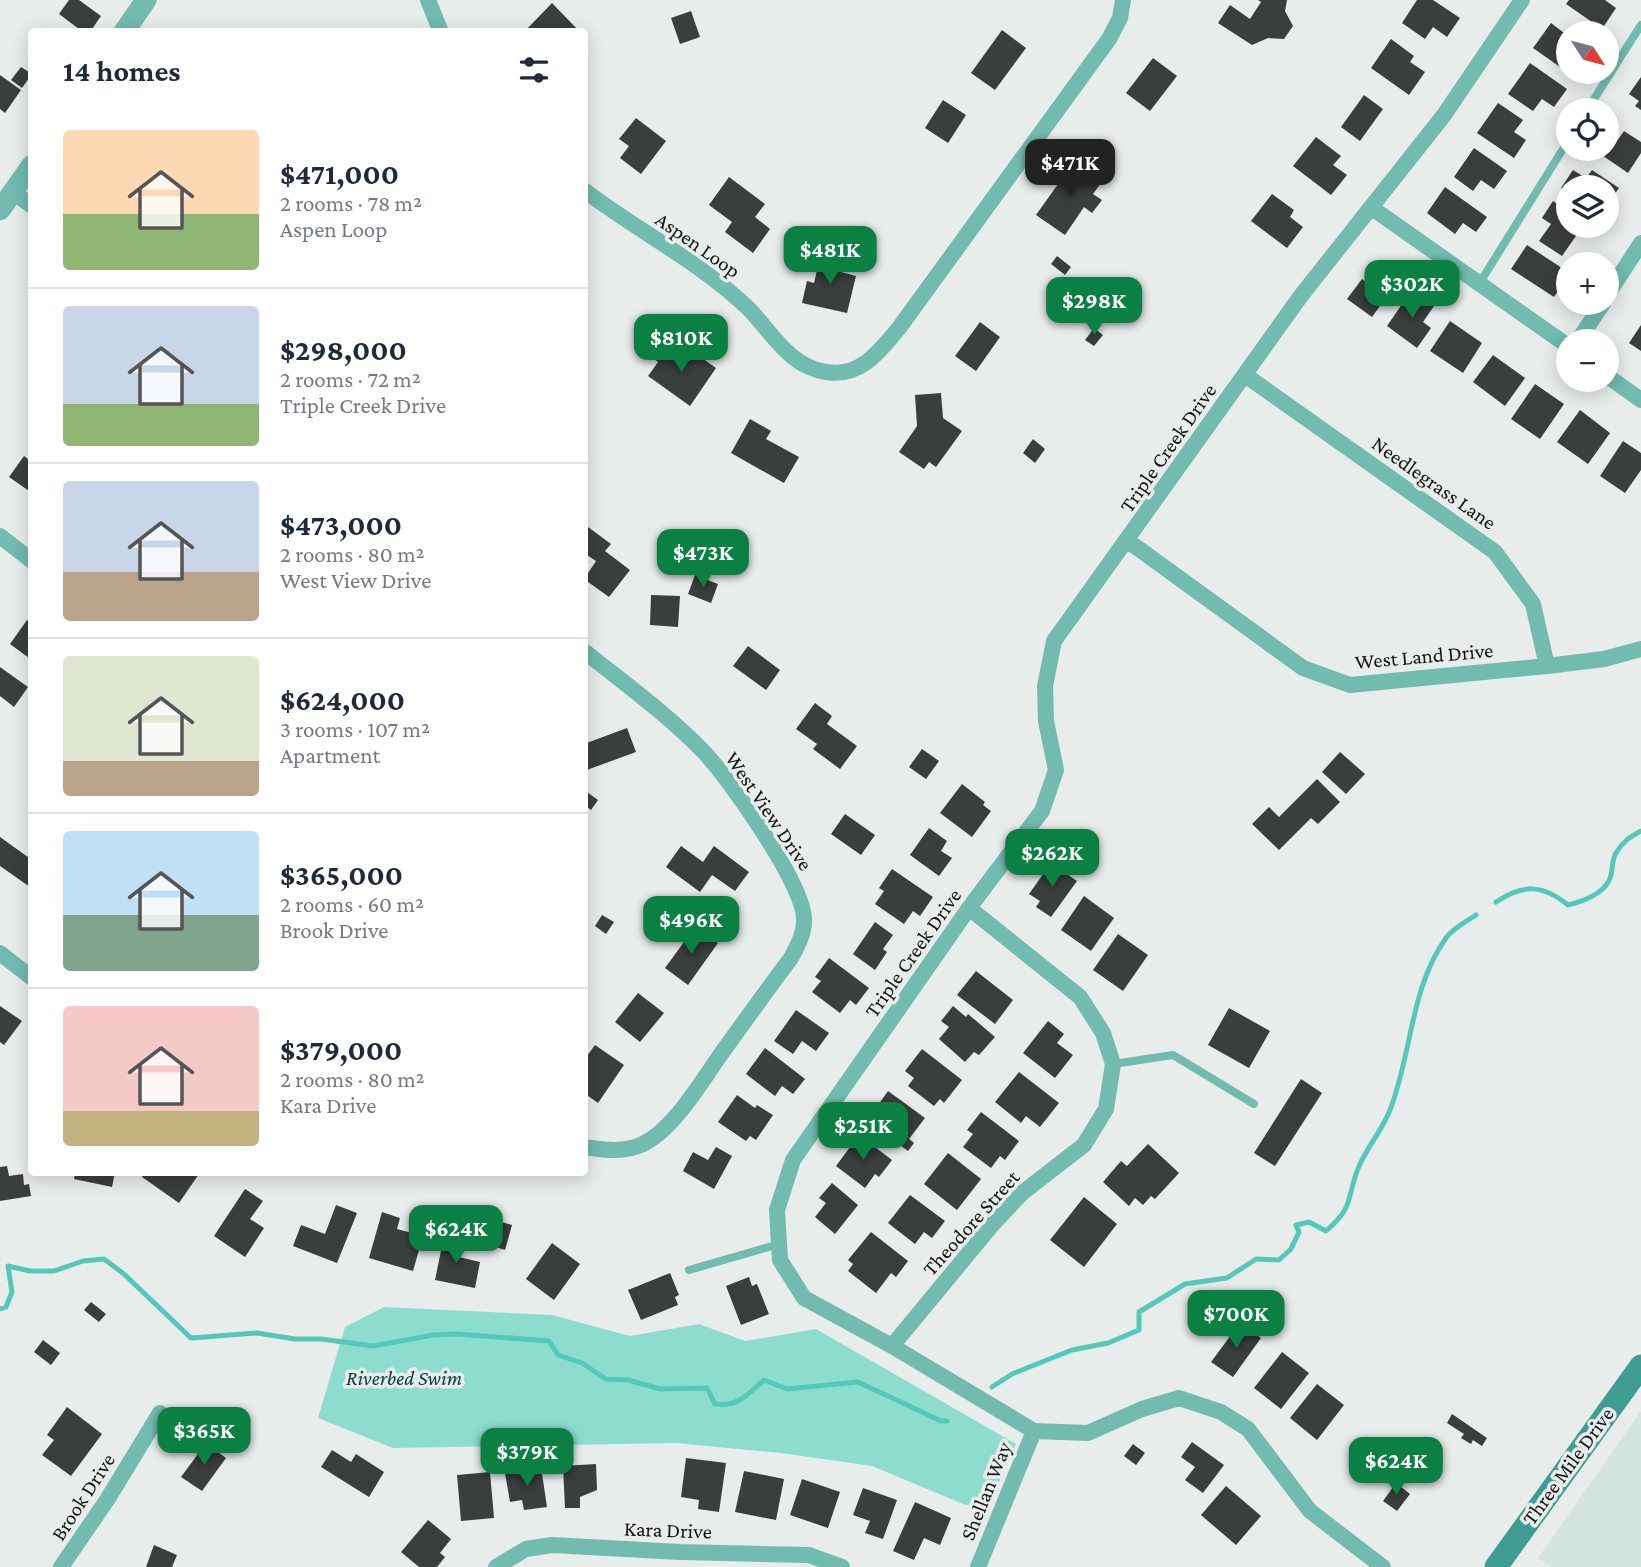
<!DOCTYPE html>
<html lang="en">
<head>
<meta charset="utf-8">
<style>
	body { margin:0; font-family:"Crimson Pro",serif; background:#f2f2f3; color:#1f2937; height:100vh; display:flex; flex-direction:column; font-size:26px; white-space:nowrap }
	* { box-sizing:border-box; margin:0 }
	p { font-size:23px; color:#747a83 }
	.icon { flex:none; width:38px; height:38px; fill:none; stroke:currentColor; stroke-width:2; stroke-linecap:round; stroke-linejoin:round }
	.map { position:relative; flex:1; overflow:hidden }
	.drawer { position:absolute; left:28px; top:28px; width:560px; height:1148px; display:flex; flex-direction:column; background:#fff; border-radius:7px; box-shadow:0 4px 18px #0003 }
	.drawer>* { flex:none }
	.needle { width:46px; rotate:126deg }
	.controls { position:absolute; left:1556px; top:21px; display:grid; gap:14px }
	.controls a { display:grid; place-items:center; width:63px; height:63px; border-radius:50%; background:#fff; box-shadow:0 4px 18px #0003; font-size:35px }
	.price { position:absolute; translate:-50% -60px; padding:0 16px; border-radius:14px; background:#0b8043; color:#fff; font-size:23px; line-height:46px; filter:drop-shadow(0 2px 4px #0008) }
	.price::after { content:''; position:absolute; left:50%; top:42px; width:21px; height:16px; margin-left:-10px; background:inherit; clip-path:polygon(0 0,100% 0,50% 100%) }
	.price.on { background:#222; color:#fff }
	ul { padding:0; list-style:none }
	li { display:flex; align-items:center; gap:21px; height:175px; padding:0 35px }
	li+li { border-top:2px solid #e0e1e3 }
	li span { display:grid; place-items:center; flex:none; width:196px; height:140px; border-radius:7px; color:#555 }
	li>.icon { margin-inline-start:auto }
	span .icon { width:84px; height:84px; fill:#fffc; stroke-width:1 }
	li b { font-size:30px }
	h2 { display:flex; justify-content:space-between; align-items:center; height:84px; padding:0 35px; font-size:30px }
	.map>svg:first-child { display:block }
</style>
</head>
<body>
<div class="map">
<svg width="1641" height="1567" viewBox="0 0 1641 1567">
	<rect width="100%" height="100%" fill="#e8edec"/>
	<path fill="#d5e4e1" d="M1641,1411v156h-90l-13,-9z"/>
	<path fill="#8dddcf" d="M384,1307l168,8 78,21 69,-12 46,17 71,-12 200,115 -29,65 -24,-5 -91,-38 -91,-13 -105,-10 -283,5 -75,-30 27,-91z"/>
	<g fill="none" stroke-linecap="round" stroke-linejoin="round">
		<path stroke="#55c9b9" stroke-width="5" d="M1496,902c27,-18 46,-18 72,3 16,-4 39,-12 43,-30 2,-8 1,-16 5,-22 6,-11 14,-16 25,-22
			M0,1309l6,-2 6,-15 -4,-26 22,5h24l29,-10 21,-2 20,15 67,64 66,-5 38,6h26l52,7 60,-11 24,-1 92,7 9,14 24,8 24,16 22,1 32,9 47,-1 8,16c23,3 33,-10 49,-24l23,9 71,-7 83,39h6
			M992,1387l20,-13 60,-24 36,-7 31,-13v-18l46,-28 42,-6 29,-19 23,1 12,-11 8,-17 -3,-7 13,-3 17,9c28,-25 20,-29 31,-60 8,-22 25,-40 33,-61 22,-56 20,-122 56,-172 7,-10 21,-17 30,-23"/>
	</g>
	<path fill="#3a3f3e" d="M69,0h10l22,16 -11,16h-7l-24,-18z
		M1258,0h29l-2,11 8,15 -9,13 -16,-1 -16,7 -34,-22 12,-18 20,14 11,-17z
		M1417,0h16l27,18 -13,19 -14,-10 -8,12 -23,-16z
		M1569,0h36l11,8 -14,21 -36,-25z
		M552,3l28,29h-56z
		M691,11l9,26 -20,7 -9,-26z
		M1551,23l17,13v23l-8,8 -27,-19z
		M1002,30l24,18 -31,42 -24,-17z
		M1391,39l23,17 -4,6 15,10 -16,23 -38,-27z
		M1153,58l24,18 -27,35 -24,-18z
		M1530,63l37,26 -13,18 -12,-8 -9,12 -25,-17z
		M21,67l11,7 -10,14 -11,-8z
		M0,75l21,15 -16,23 -5,-4z
		M1641,77v33l-6,-4 4,-5 -10,-7z
		M1364,95l19,14 -23,32 -19,-14z
		M943,100l23,15 -18,28 -23,-15z
		M1498,103l25,17 -9,12 12,8 -12,18 -37,-25z
		M636,118l30,23 -25,33 -21,-16 9,-12 -10,-7z
		M1624,131l17,11v11l-13,20 -35,-24h13v-11l9,6z
		M1316,137l25,19 -8,9 14,10 -16,20 -38,-29z
		M1474,148l33,23 -13,18 -13,-9 -8,11 -19,-14z
		M1073,163l28,20 -8,11 9,6 -10,13 -8,-6 -19,28 -29,-20z
		M1573,170l13,8 6,-8 27,18 -13,18v-19h-38v6l-7,-5z
		M729,177l36,27 -10,13 15,12 -17,24 -28,-21 7,-10 -23,-17z
		M1445,187l42,30 -11,15 -13,-9 -8,11 -28,-21z
		M1272,194l22,16 -4,7 13,10 -16,21 -36,-27z
		M1553,201l15,11v14h15l-21,30 -23,-15 12,-17 -9,-6z
		M1527,245l41,27v4l-14,21 -43,-28z
		M821,253l19,4 -3,14 19,5 -9,37 -45,-10 5,-22 7,2z
		M1057,256l14,11 -6,8 -14,-11z
		M1380,268l18,13 -26,36 -25,-18 15,-20 6,5z
		M1411,291l23,15 -11,16 8,6 -14,20 -30,-22z
		M1450,321l32,22 -19,30 -33,-22z
		M980,322l20,15 -24,34 -21,-15z
		M1641,325v26l-12,-8z
		M1094,328l9,7 -9,11 -9,-6z
		M663,343l26,18 6,-8 21,15 -26,38 -42,-30 10,-14 -5,-4z
		M1493,355l32,23 -20,28 -32,-24z
		M1535,384l29,20 -24,35 -29,-20z
		M941,393l2,25 19,13 -26,36 -7,-5 -5,7 -25,-17 18,-26 -2,-31z
		M1580,410l30,23 -22,31 -31,-22z
		M750,419l21,12 -5,8 33,18 -15,26 -53,-30z
		M1033,439l12,10 -10,14 -12,-10z
		M1623,441l18,12v17l-16,23 -25,-17z
		M24,456l8,6v31l-23,-16z
		M584,524l27,20 -6,7 25,19 -21,27 -25,-18 12,-18 -12,-8z
		M695,575l23,9 -7,19 -23,-9z
		M651,595l29,1 -2,31 -28,-2z
		M27,620l5,4v30l-3,4 -19,-14z
		M748,646l32,24 -14,20 -33,-24z
		M0,667l28,20 -14,20 -14,-11z
		M815,703l17,13 -5,8 30,22 -17,23 -27,-20 4,-5 -21,-15z
		M627,728l9,24 -52,19v-27z
		M922,749l17,12 -13,18 -17,-12z
		M1340,752l25,22 -19,20 -24,-22z
		M1317,779l23,23 -22,22 -7,-6 -32,32 -27,-26 17,-17 10,10z
		M962,784l23,18 -2,3 8,6 -19,26 -32,-24z
		M584,790l14,10 -7,10 -5,-4 -2,3z
		M845,814l30,21 -14,20 -30,-21z
		M929,828l18,13 -6,10 11,7 -13,18 -29,-21z
		M0,837l32,23 -2,27 -30,-21z
		M681,846l22,16 11,-16 35,26 -14,19 -23,-16 -12,17 -34,-25z
		M1051,863l26,18 -26,36 -15,-10 4,-6 -11,-7z
		M892,869l41,28 -13,19 -7,-5 -9,13 -29,-20 9,-13 -5,-3z
		M1084,896l30,22 -23,33 -30,-21z
		M602,915l12,7 -8,12 -11,-8z
		M875,922l18,13 -10,14 4,3 -12,18 -22,-16z
		M695,927l23,16 -30,42 -23,-17z
		M1118,934l30,21 -25,36 -30,-21z
		M829,958l40,30 -13,17 -6,-5 -10,13 -28,-21 9,-11 -6,-4z
		M976,971l37,29 -18,24 -38,-29z
		M638,993l26,20 -24,29 -25,-20z
		M0,1006l22,15 -18,24 -4,-3z
		M953,1006l13,11 2,-3 27,23 -16,18 -5,-3 -9,10 -26,-23 10,-12 -8,-6z
		M1229,1008l41,23 -21,37 -41,-23z
		M796,1010l33,23 -13,18 -14,-10 -9,13 -19,-13z
		M1048,1021l16,13 -7,9 16,12 -18,23 -32,-25z
		M595,1045l29,20 -26,38 -14,-10v-33z
		M765,1048l40,31 -12,15 -11,-8 -7,10 -29,-22z
		M922,1049l40,31 -18,23 -4,-4 -6,7 -26,-20 6,-8 -9,-7z
		M1019,1072l40,31 -19,24 -14,-11 -5,7 -26,-21z
		M1301,1079l21,14 -47,73 -21,-13z
		M888,1091l37,27 -16,21 5,4 -6,8 -34,-25 9,-13 -7,-5z
		M737,1095l18,13 2,-3 16,10 -17,25 -6,-4 -4,5 -28,-19z
		M981,1112l38,29 -14,19 -5,-4 -9,12 -28,-21 10,-13 -6,-4z
		M859,1135l33,25 -13,17 -4,-3 -10,14 -29,-22z
		M1148,1144l31,29 -24,26 -4,-3 -8,9 -8,-7 -6,8 -26,-24 18,-21 6,5z
		M716,1147l16,9 -18,33 -31,-18 10,-19 15,8z
		M948,1153l33,26 -24,31 -33,-26z
		M7,1166l2,10 14,-2 1,11 5,-1 2,12 -31,5v-34z
		M75,1172h40l-3,15 -38,-8z
		M145,1172h51l3,2 -20,29 -37,-26z
		M832,1183l26,22 -23,29 -20,-17 11,-14 -7,-5z
		M245,1189l18,12 -13,18 14,9 -19,29 -31,-21z
		M910,1195l35,26 -13,17 -8,-6 -9,12 -27,-21z
		M1084,1197l33,27 -33,43 -34,-27z
		M336,1205l21,8 -20,50 -44,-17 8,-21 24,9z
		M382,1212l18,6 -3,11 26,7 -10,35 -44,-13z
		M488,1218l24,7 -7,25 -25,-8z
		M871,1232l37,29 -12,16 -5,-4 -15,20 -28,-22 5,-7 -5,-4z
		M444,1236l19,4 -4,17 21,5 -5,26 -40,-8z
		M552,1243l28,21 -26,36 -28,-21z
		M670,1273l9,22 -4,2 3,8 -37,15 -13,-30z
		M749,1277l3,9 5,-2 12,30 -28,11 -15,-39z
		M91,1302l15,12 -7,8 -15,-12z
		M1240,1323l21,15 -28,39 -22,-15z
		M43,1340l17,13 -9,12 -17,-13z
		M1282,1352l27,21 -28,36 -27,-21z
		M1317,1384l27,21 -27,35 -27,-22z
		M67,1407l35,27 -31,42 -29,-21 12,-15 -7,-5z
		M1452,1414l35,24 -5,8 -9,-6 -2,4 -10,-6 3,-4 -17,-11z
		M217,1419l16,10 -11,18 -16,-10z
		M1192,1442l32,23 -21,28 -18,-13 10,-13 -14,-10z
		M206,1443l20,15 -24,33 -21,-14z
		M1133,1444l12,9 -9,12 -12,-9z
		M332,1450l19,12 5,-8 28,18 -15,25 -48,-30z
		M686,1458l40,5 -7,49 -21,-3 1,-9 -18,-3z
		M596,1464l1,26 -17,7v11h-15l-2,-42z
		M541,1467l6,40 -23,3 -2,-10 -12,2 -5,-29z
		M744,1471l40,8 -8,41 -41,-8z
		M490,1472l4,46 -33,3 -4,-46z
		M802,1479l38,13 -12,36 -38,-13z
		M1396,1483l14,11 -13,17 -14,-10z
		M1226,1486l35,30 -25,29 -35,-30z
		M863,1488l34,12 -14,39 -18,-6 5,-12 -17,-6z
		M915,1502l36,16 -11,27 -16,-7 -10,22 -21,-9z
		M428,1520l23,19 -11,14 5,4 -8,10h-18l-18,-15z
		M154,1545l23,10 -5,12h-26z"/>
	<g fill="none" stroke-linecap="round" stroke-linejoin="round">
		<path stroke="#72bbaf" stroke-width="8" d="M1587,110l54,-85
			M1479,284l89,-143
			M1113,1064l60,-9 81,49
			M689,1270l90,-26"/>
		<path stroke="#72bbaf" stroke-width="16" d="M428,0l13,32
			M584,190c55,42 115,71 165,119 23,24 41,58 77,63 34,6 54,-21 73,-44l210,-289 11,-21 3,-18
			M13,192l19,14
			M1372,208l196,138
			M1606,297l35,-54
			M1578,341l25,-38
			M1245,375l250,177 38,52 14,62
			M1606,375l35,25
			M0,536l32,25
			M1128,541l175,127 47,17 197,-19 57,-7 37,-10
			M584,651c40,32 83,63 119,100 26,27 99,131 101,167 1,14 -6,27 -13,40 -24,32 -47,64 -70,96 -20,28 -47,75 -78,90 -19,9 -38,6 -59,3
			M0,953l32,25
			M892,1346l100,-121 30,-32 62,-48 22,-36 7,-45 -10,-31 -23,-36 -111,-89
			M61,1567l46,-67 53,-87
			M496,1567l30,-18 26,-4 128,7 129,3 33,12
			M978,1567l56,-136
			M1383,1567l-73,-56 -62,-82 -27,-17 -42,-14 -37,11 -54,24 -54,-2 -142,-85 -88,-48 -24,-38 -3,-50 16,-50 176,-252 73,-97 14,-41 -10,-49 -1,-35 9,-45 246,-344 144,-182 78,-115"/>
		<path stroke="#72bbaf" stroke-width="21" d="M124,32l22,-32
			M0,210l32,-45"/>
		<path stroke="#3e9d90" stroke-width="23" d="M1496,1567l145,-201"/>
	</g>
	<g text-anchor="middle" dominant-baseline="central" stroke-width="7" stroke-linejoin="round" paint-order="stroke">
		<g font-size="21" fill="#121414" stroke="#e8edec">
			<text transform="translate(698 245) rotate(35)">Aspen Loop</text>
			<text transform="translate(1168 448) rotate(-55)">Triple Creek Drive</text>
			<text transform="translate(1434 483) rotate(35)">Needlegrass Lane</text>
			<text transform="translate(1424 656) rotate(-5)">West Land Drive</text>
			<text transform="translate(769 811) rotate(56)">West View Drive</text>
			<text transform="translate(913 953) rotate(-55)">Triple Creek Drive</text>
			<text transform="translate(971 1223) rotate(-48)">Theodore Street</text>
			<text transform="translate(1568 1466) rotate(-54)">Three Mile Drive</text>
			<text transform="translate(986 1491) rotate(-68)">Shellan Way</text>
			<text transform="translate(83 1497) rotate(-57)">Brook Drive</text>
			<text transform="translate(668 1530) rotate(2)">Kara Drive</text>
		</g>
		<g font-size="21" font-style="italic" fill="#0c423b" stroke="#e8edec">
			<text x="404" y="1378">Riverbed Swim</text>
		</g>
	</g>
</svg>
<div class="controls">
<a><svg class="needle" viewBox="-14 -14 28 28"><path d="M0-13l5 13h-10z" fill="#e53935"/><path d="M0 13l5-13h-10z" fill="#747a83"/></svg></a>
<a><svg class="icon" aria-label="locate" viewBox="0 0 24 24"><circle cx="12" cy="12" r="6"/><path d="M12 2v4M12 18v4M2 12h4M18 12h4"/></svg></a>
<a><svg class="icon" aria-label="layers" viewBox="0 0 24 24"><path d="M12 4l9 5-9 5-9-5zM3 14l9 5 9-5"/></svg></a>
<a>+</a>
<a>−</a>
</div>
<b class="price on" style="left:1070px;top:199px">$471K</b>
<b class="price" style="left:830px;top:286px">$481K</b>
<b class="price" style="left:1412px;top:320px">$302K</b>
<b class="price" style="left:1094px;top:337px">$298K</b>
<b class="price" style="left:681px;top:374px">$810K</b>
<b class="price" style="left:703px;top:589px">$473K</b>
<b class="price" style="left:1052px;top:889px">$262K</b>
<b class="price" style="left:691px;top:956px">$496K</b>
<b class="price" style="left:863px;top:1162px">$251K</b>
<b class="price" style="left:456px;top:1265px">$624K</b>
<b class="price" style="left:1236px;top:1350px">$700K</b>
<b class="price" style="left:204px;top:1467px">$365K</b>
<b class="price" style="left:527px;top:1488px">$379K</b>
<b class="price" style="left:1396px;top:1497px">$624K</b>
<section class="drawer">
<h2>14 homes<svg class="icon" aria-label="filters" viewBox="0 0 24 24"><path d="M4 7h16M4 17h16"/><circle cx="9" cy="7" r="2"/><circle cx="15" cy="17" r="2"/></svg></h2>
<ul>
<li><span style="background:linear-gradient(#ffd9b3 60%,#8fb573 0)"><svg class="icon" aria-label="home" viewBox="0 0 24 24"><path d="M3 11l9-7 9 7M6 9v11h12V9"/></svg></span><div><b>$471,000</b><p>2 rooms · 78 m²</p><p>Aspen Loop</p></div></li>
<li><span style="background:linear-gradient(#c9d6e8 70%,#8fb573 0)"><svg class="icon" aria-label="home" viewBox="0 0 24 24"><path d="M3 11l9-7 9 7M6 9v11h12V9"/></svg></span><div><b>$298,000</b><p>2 rooms · 72 m²</p><p>Triple Creek Drive</p></div></li>
<li><span style="background:linear-gradient(#c9d6e8 65%,#b9a48a 0)"><svg class="icon" aria-label="home" viewBox="0 0 24 24"><path d="M3 11l9-7 9 7M6 9v11h12V9"/></svg></span><div><b>$473,000</b><p>2 rooms · 80 m²</p><p>West View Drive</p></div></li>
<li><span style="background:linear-gradient(#dfe7d0 75%,#b9a48a 0)"><svg class="icon" aria-label="home" viewBox="0 0 24 24"><path d="M3 11l9-7 9 7M6 9v11h12V9"/></svg></span><div><b>$624,000</b><p>3 rooms · 107 m²</p><p>Apartment</p></div></li>
<li><span style="background:linear-gradient(#bfe0f5 60%,#7fa58c 0)"><svg class="icon" aria-label="home" viewBox="0 0 24 24"><path d="M3 11l9-7 9 7M6 9v11h12V9"/></svg></span><div><b>$365,000</b><p>2 rooms · 60 m²</p><p>Brook Drive</p></div></li>
<li><span style="background:linear-gradient(#f6c9c9 75%,#c2b280 0)"><svg class="icon" aria-label="home" viewBox="0 0 24 24"><path d="M3 11l9-7 9 7M6 9v11h12V9"/></svg></span><div><b>$379,000</b><p>2 rooms · 80 m²</p><p>Kara Drive</p></div></li>
</ul>
</section>
</div>
</body>
</html>
